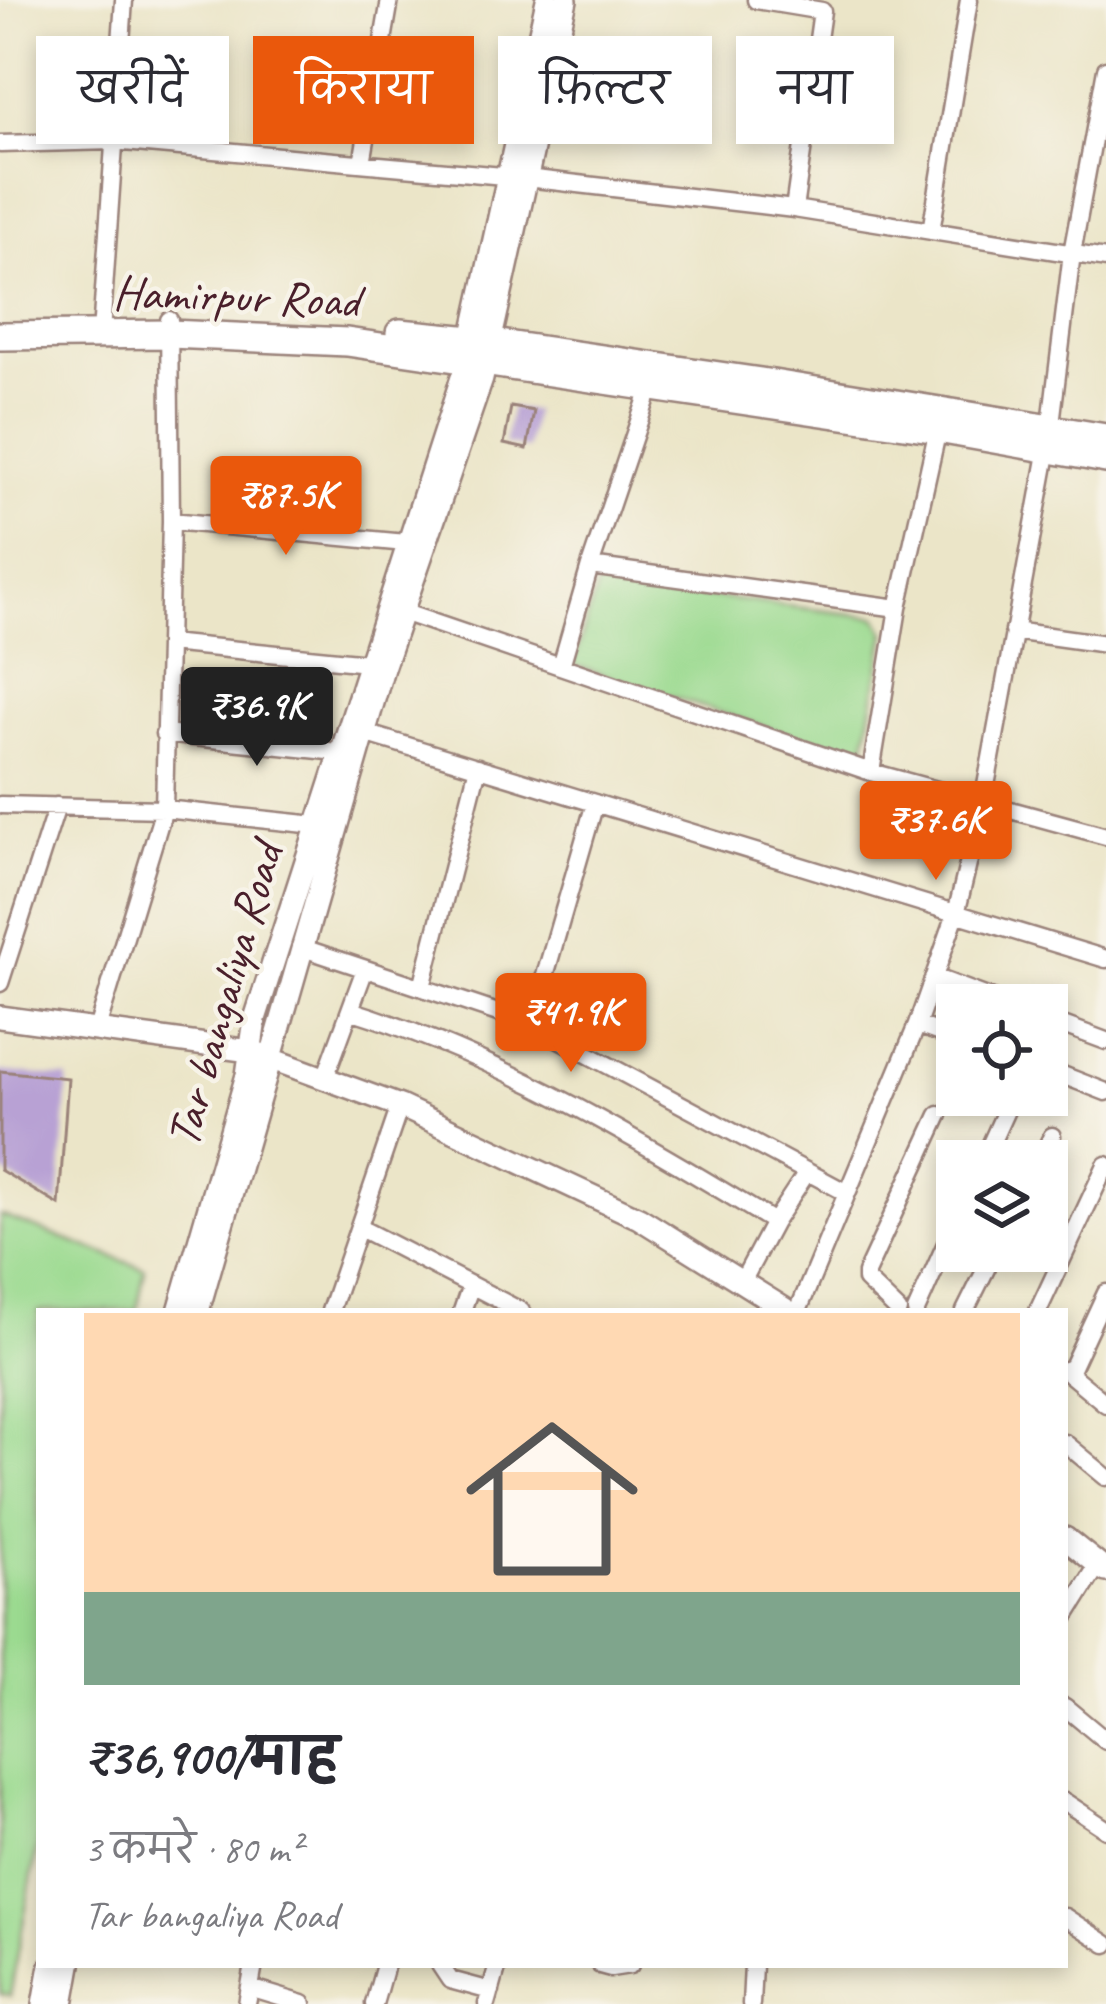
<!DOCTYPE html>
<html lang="hi">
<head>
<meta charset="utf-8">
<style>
	body { margin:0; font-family:Caveat,"Playpen Sans Deva",sans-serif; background:#f2f2f3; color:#2b2b33; height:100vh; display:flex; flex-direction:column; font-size:45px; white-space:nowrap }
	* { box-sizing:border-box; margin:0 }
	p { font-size:39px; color:#7c7c81 }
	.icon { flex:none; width:66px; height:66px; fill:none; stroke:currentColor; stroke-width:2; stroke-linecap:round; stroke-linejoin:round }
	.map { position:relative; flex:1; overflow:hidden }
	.details { position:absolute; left:36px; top:1308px; width:1032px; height:660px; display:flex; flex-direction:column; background:#fff; border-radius:0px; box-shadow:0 6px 18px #0003 }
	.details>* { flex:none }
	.guide { position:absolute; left:36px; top:36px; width:1035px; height:108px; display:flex; gap:24px }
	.fabs { position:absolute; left:936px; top:984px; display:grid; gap:24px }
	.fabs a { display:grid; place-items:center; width:132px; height:132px; border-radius:0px; background:#fff; box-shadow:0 6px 18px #0003; font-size:60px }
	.price { position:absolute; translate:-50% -102px; padding:0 27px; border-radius:12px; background:#ea580c; color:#fff; font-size:39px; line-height:78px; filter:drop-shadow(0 3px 6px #0008) }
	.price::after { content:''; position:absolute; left:50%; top:72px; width:36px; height:27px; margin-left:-18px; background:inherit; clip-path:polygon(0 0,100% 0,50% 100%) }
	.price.current { background:#222; color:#fff }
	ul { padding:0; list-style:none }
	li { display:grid; align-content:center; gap:24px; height:636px; padding:0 48px }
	li span { display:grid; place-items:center; height:372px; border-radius:0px; color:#555 }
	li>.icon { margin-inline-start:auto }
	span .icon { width:216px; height:216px; fill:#fffc; stroke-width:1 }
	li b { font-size:51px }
	.tag { padding:0 42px; border-radius:0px; background:#fff; box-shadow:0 6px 18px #0003; font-size:42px; line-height:108px }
	.tag.current { background:#ea580c; color:#fff }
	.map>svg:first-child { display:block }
</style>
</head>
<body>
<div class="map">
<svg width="1106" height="2004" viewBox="0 0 1106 2004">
	<rect width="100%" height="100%" fill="#f7f3e8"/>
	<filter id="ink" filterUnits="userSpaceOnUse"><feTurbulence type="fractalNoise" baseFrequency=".00833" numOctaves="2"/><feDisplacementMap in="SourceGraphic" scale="24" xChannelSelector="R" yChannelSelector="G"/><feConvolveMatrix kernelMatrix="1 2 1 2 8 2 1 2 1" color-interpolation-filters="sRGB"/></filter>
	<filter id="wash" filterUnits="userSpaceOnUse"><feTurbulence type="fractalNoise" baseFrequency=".004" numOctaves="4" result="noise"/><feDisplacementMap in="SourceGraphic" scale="48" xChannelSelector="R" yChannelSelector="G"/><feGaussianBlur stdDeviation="2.7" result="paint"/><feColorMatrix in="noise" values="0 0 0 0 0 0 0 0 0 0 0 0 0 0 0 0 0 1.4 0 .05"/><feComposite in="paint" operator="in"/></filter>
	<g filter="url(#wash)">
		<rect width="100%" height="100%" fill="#ebe5c8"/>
		<path fill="#9bda90" stroke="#727c5e" stroke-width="3" d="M598,583l279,34 9,16 -22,119 -9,4 -32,-10 -250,-81z
			M0,1215l145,54 -8,42h-98v527l-29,158 -10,-2z"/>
		<g id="blocks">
			<path fill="#b8a1d4" d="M511,407l23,4 -7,38 -23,-5z
				M0,1071l68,7 -9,127 -59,-35z"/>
		</g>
	</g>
	<g filter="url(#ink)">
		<use href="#blocks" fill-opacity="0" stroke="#9a827a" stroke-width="3"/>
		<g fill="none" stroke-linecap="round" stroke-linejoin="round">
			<g stroke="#9a827a" stroke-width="21">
				<path id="minor" d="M0,144l113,-3 413,37 268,31 28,-198 -66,-11
					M362,163l28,-163
					M794,209l312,50
					M931,231l38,-231
					M101,334l23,-334
					M171,521l235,22
					M590,566l308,42
					M402,612l469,160 235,64
					M1013,631l93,13
					M168,643l200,20
					M561,666l29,-100 61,-180
					M355,730l751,229
					M164,734l184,19
					M871,772l27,-164 40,-179
					M0,805l164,4 152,16
					M300,947l231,77 316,169
					M934,977l75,28
					M0,983l57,-177
					M422,987l56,-220
					M350,1010c153,48 288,129 424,212
					M1047,1019l59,22
					M531,1024l64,-221
					M917,1025l40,14
					M97,1029l67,-220 7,-288 -2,-201
					M1047,1069l59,23
					M325,1078l40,-109
					M983,1161l30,-66
					M1040,1161l12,-25
					M360,1228l161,83
					M742,1282l32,-60 33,-50
					M330,1311l70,-205
					M462,1311l9,-26
					M798,1311l119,-286 39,-111 27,-112 65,-354 24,-195 34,-184
					M898,1311l-32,-31v-7l73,-158
					M916,1311l41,-92
					M965,1311l30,-60
					M1038,1311l68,-146
					M1065,1370l41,34
					M1069,1373l37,-80
					M1065,1443l41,34
					M1065,1618l33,-53
					M1065,1707l41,34
					M1065,1802l41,27
					M1065,1917l41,27
					M440,1965l10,15 41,11
					M600,1965l11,3 19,-3
					M250,1988l53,16
					M247,2004l7,-39
					M374,2004l11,-39
					M487,2004l11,-39
					M751,2004l2,-39"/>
			</g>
			<g stroke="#9a827a" stroke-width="26">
				<path id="tertiary" d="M0,1017l250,34 150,55 239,112 149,93
					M179,1311l68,-236 8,-56 212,-657 80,-362
					M198,1311l185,-643 99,-289 84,-379
					M1065,1538l41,33
					M44,2004l7,-39
					M63,2004l7,-39"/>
			</g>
			<g stroke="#9a827a" stroke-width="32">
				<path id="trunk" d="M400,333l72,7 289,42 345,56
					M0,336l170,-2 177,8 591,87 168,30"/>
			</g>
			<use href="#minor" stroke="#fff" stroke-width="16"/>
			<use href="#tertiary" stroke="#fff" stroke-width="21"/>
			<use href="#trunk" stroke="#fff" stroke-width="27"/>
		</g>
	</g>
	<g text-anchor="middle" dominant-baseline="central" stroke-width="9" stroke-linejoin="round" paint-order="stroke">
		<g font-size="48" fill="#4a1f2b" stroke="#f7f3e8">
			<text transform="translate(236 296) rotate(2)">Hamirpur Road</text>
			<text transform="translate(224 995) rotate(-74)">Tar bangaliya Road</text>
		</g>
	</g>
</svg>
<div class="fabs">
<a><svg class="icon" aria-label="locate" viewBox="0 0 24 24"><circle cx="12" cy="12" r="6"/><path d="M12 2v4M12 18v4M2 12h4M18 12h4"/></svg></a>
<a><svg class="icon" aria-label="layers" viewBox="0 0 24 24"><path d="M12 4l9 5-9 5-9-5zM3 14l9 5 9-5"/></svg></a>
</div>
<b class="price" style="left:286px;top:558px">₹87.5K</b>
<b class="price current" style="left:257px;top:769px">₹36.9K</b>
<b class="price" style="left:936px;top:883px">₹37.6K</b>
<b class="price" style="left:571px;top:1075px">₹41.9K</b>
<div class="guide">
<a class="tag">खरीदें</a>
<a class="tag current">किराया</a>
<a class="tag">फ़िल्टर</a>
<a class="tag">नया</a>
</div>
<section class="details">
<ul>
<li><span style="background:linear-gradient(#ffd9b3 75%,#7fa58c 0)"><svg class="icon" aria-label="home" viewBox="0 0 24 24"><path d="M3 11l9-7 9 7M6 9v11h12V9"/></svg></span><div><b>₹36,900/माह</b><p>3 कमरे · 80 m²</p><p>Tar bangaliya Road</p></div></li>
</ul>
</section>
</div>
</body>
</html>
